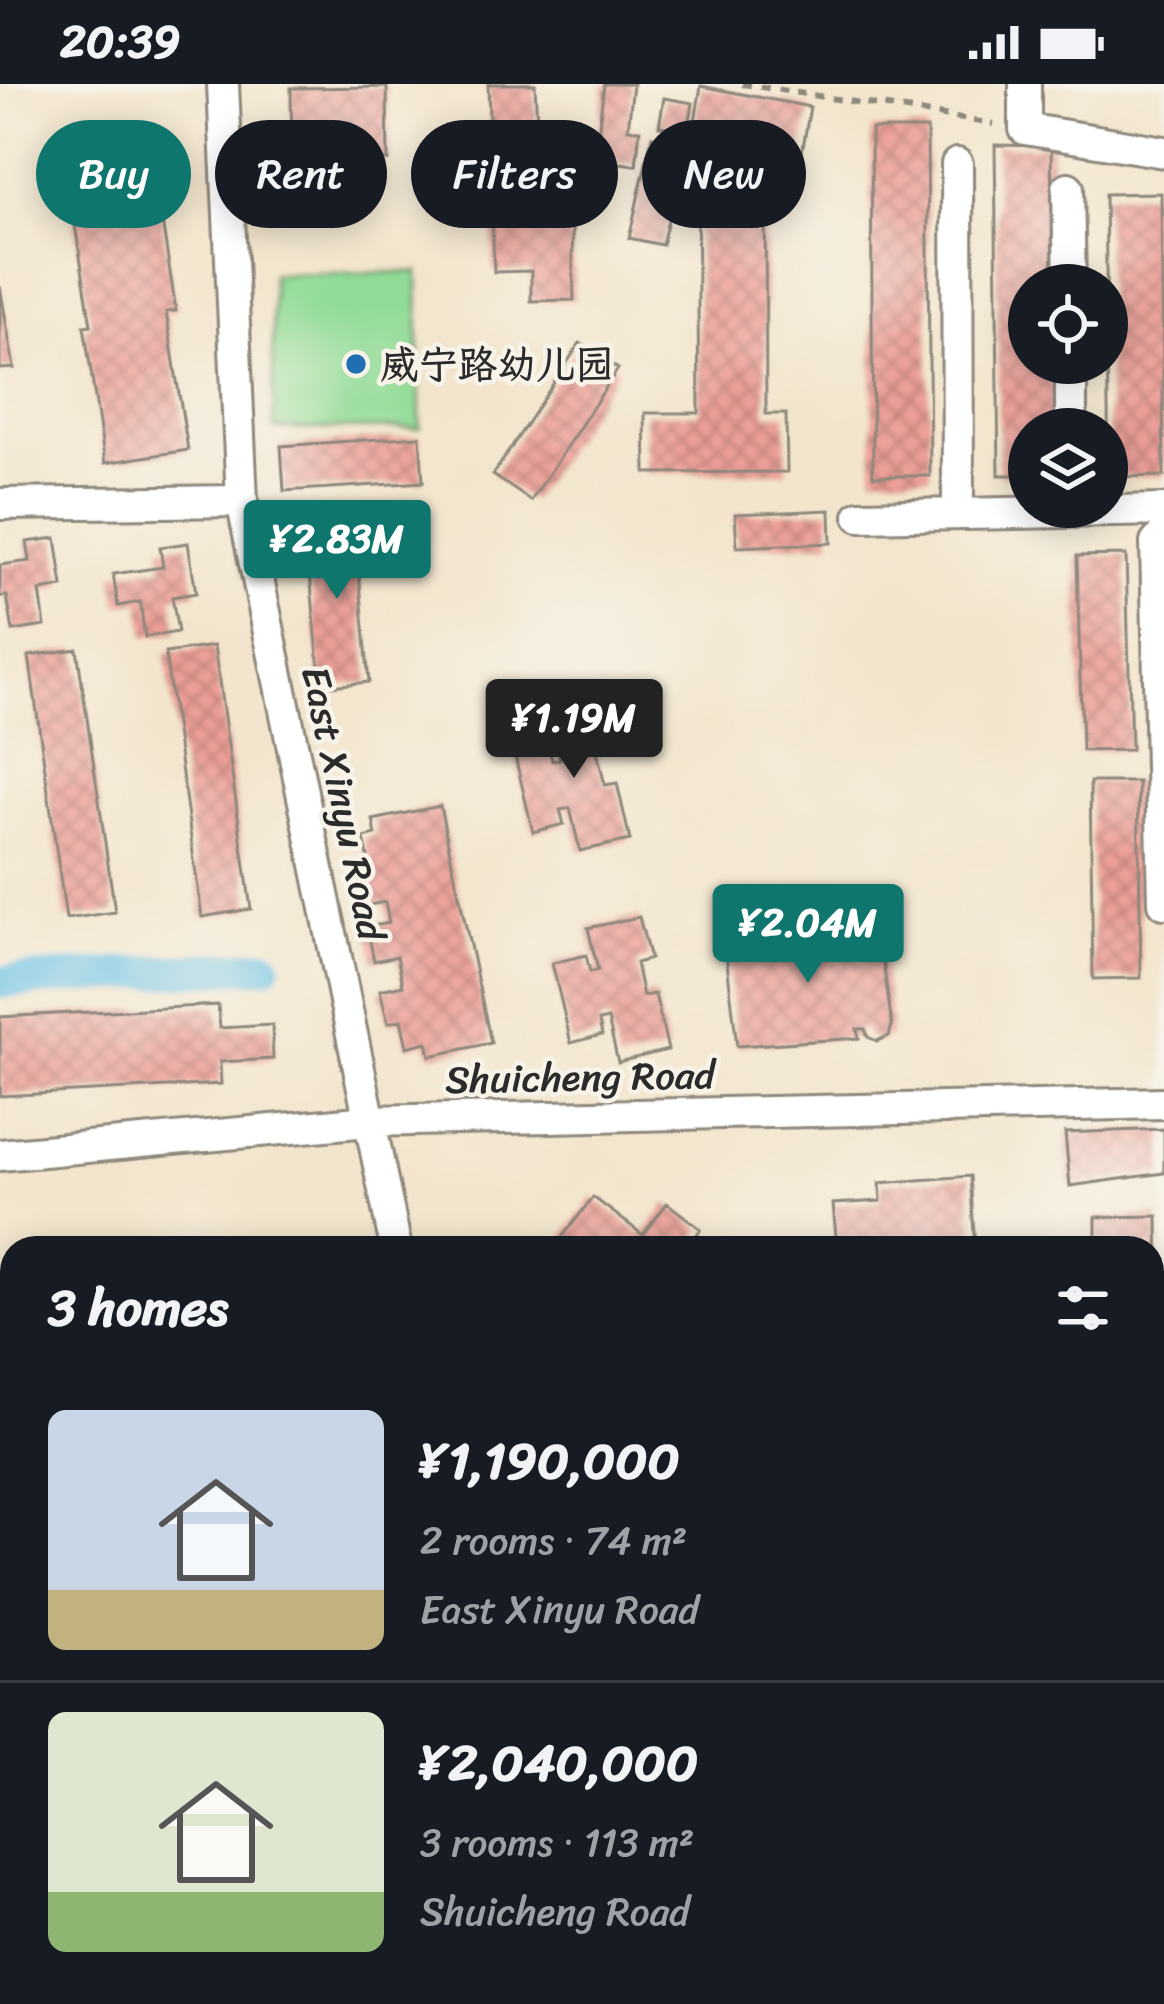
<!DOCTYPE html>
<html lang="en">
<head>
<meta charset="utf-8">
<style>
	body { margin:0; font-family:Sriracha,"LXGW WenKai TC",sans-serif; background:#20242c; color:#f1f3f6; height:100vh; display:flex; flex-direction:column; font-size:45px; white-space:nowrap }
	* { box-sizing:border-box; margin:0 }
	p { font-size:39px; color:#9ea1a6 }
	.icon { flex:none; width:66px; height:66px; fill:none; stroke:currentColor; stroke-width:2; stroke-linecap:round; stroke-linejoin:round }
	.map { position:relative; flex:1; overflow:hidden }
	.drawer { position:absolute; left:0px; top:1152px; width:1164px; height:768px; display:flex; flex-direction:column; background:#171b24; border-radius:36px 36px 0 0; box-shadow:0 6px 30px #0003 }
	.drawer>* { flex:none }
	.banner { position:absolute; left:36px; top:36px; width:1092px; height:108px; display:flex; gap:24px }
	.tools { position:absolute; left:1008px; top:180px; display:grid; gap:24px }
	.tools a { display:grid; place-items:center; width:120px; height:120px; border-radius:50%; background:#171b24; box-shadow:0 6px 30px #0003; font-size:60px }
	.price { position:absolute; translate:-50% -102px; padding:0 27px; border-radius:12px; background:#0f766e; color:#fff; font-size:39px; line-height:78px; filter:drop-shadow(0 3px 6px #0008) }
	.price::after { content:''; position:absolute; left:50%; top:72px; width:36px; height:27px; margin-left:-18px; background:inherit; clip-path:polygon(0 0,100% 0,50% 100%) }
	.price.active { background:#222; color:#fff }
	ul { padding:0; list-style:none }
	li { display:flex; align-items:center; gap:36px; height:300px; padding:0 48px }
	li+li { border-top:3px solid #363941 }
	li span { display:grid; place-items:center; flex:none; width:336px; height:240px; border-radius:18px; color:#555 }
	li>.icon { margin-inline-start:auto }
	span .icon { width:144px; height:144px; fill:#fffc; stroke-width:1 }
	li b { font-size:51px }
	h2 { display:flex; justify-content:space-between; align-items:center; height:144px; padding:0 48px; font-size:51px }
	.pill { padding:0 42px; border-radius:54px; background:#171b24; box-shadow:0 6px 30px #0003; font-size:42px; line-height:108px }
	.pill.active { background:#0f766e; color:#fff }
	.status { display:flex; justify-content:space-between; align-items:center; height:84px; padding:0 60px; background:#171b24; direction:ltr }
	.status svg { height:33px; fill:currentColor }
	.map>svg:first-child { display:block }
</style>
</head>
<body>
<div class="status"><b>20:39</b><svg viewBox="0 0 49 12"><path d="M0 12V9h3v3zM5 12V6h3v6zM10 12V3h3v9zM15 12V0h3v12zM26 1h20v11H26zM47 4h2v5h-2z"/></svg></div>
<div class="map">
<svg width="1164" height="1920" viewBox="0 0 1164 1920">
	<defs>
		<pattern id="building-cross-hatch" width="8" height="8" patternUnits="userSpaceOnUse" patternTransform="scale(3)"><rect width="8" height="8" fill="#ec9f98"/><path d="M0 0l8 8M0 8l8-8" fill="none" stroke="#bf827c"/></pattern>
	</defs>
	<rect width="100%" height="100%" fill="#f7f3e8"/>
	<filter id="ink" filterUnits="userSpaceOnUse"><feTurbulence type="fractalNoise" baseFrequency=".00833" numOctaves="2"/><feDisplacementMap in="SourceGraphic" scale="24" xChannelSelector="R" yChannelSelector="G"/><feConvolveMatrix kernelMatrix="1 2 1 2 8 2 1 2 1" color-interpolation-filters="sRGB"/></filter>
	<filter id="wash" filterUnits="userSpaceOnUse"><feTurbulence type="fractalNoise" baseFrequency=".004" numOctaves="4" result="noise"/><feDisplacementMap in="SourceGraphic" scale="48" xChannelSelector="R" yChannelSelector="G"/><feGaussianBlur stdDeviation="2.7" result="paint"/><feColorMatrix in="noise" values="0 0 0 0 0 0 0 0 0 0 0 0 0 0 0 0 0 1.4 0 .05"/><feComposite in="paint" operator="in"/></filter>
	<g filter="url(#wash)">
		<rect width="100%" height="100%" fill="#f3e5cd"/>
		<path fill="#91db96" stroke="#5e8360" stroke-width="3" d="M418,188l2,156 -146,1 -2,-155z"/>
		<g fill="none" stroke-linecap="round" stroke-linejoin="round">
			<path stroke="#67c1e5" stroke-width="33" d="M0,898l265,-17"/>
		</g>
		<g id="blocks">
			<path fill="url(#building-cross-hatch)" d="M488,0h47l2,40h32l5,176 -43,1v-30l-37,1z
				M604,0h29l-5,45 12,1 -4,35 -41,-5z
				M701,2l109,21 -8,46 -109,-20z
				M387,3l1,73 -96,1 -1,-73z
				M664,14l29,5 -8,45 -15,-3 3,-17 -14,-2z
				M147,40l29,187 -10,1 22,138 -83,13 -21,-137 7,-1 -30,-188z
				M871,45h56l3,347h-57z
				M652,52l12,3 -3,14 21,6 -20,86 -33,-7z
				M995,61l56,1 2,139h-24v78h25l1,66h-26v46h-30z
				M697,103h68l1,227h20l1,58 -141,1 -1,-60h54z
				M1161,109l3,283 -55,1 -4,-283z
				M0,202l14,82 -14,1z
				M580,259l38,26 -87,132 -38,-26z
				M420,352l3,46 -139,9 -3,-45z
				M830,426l1,33 -94,4 -2,-33z
				M354,434l15,164 -48,5 -16,-164z
				M56,454l7,49 -23,4 5,35 -32,5 -6,-35 -7,1v-32l30,-4 -3,-19z
				M188,459l8,50 -24,4 6,35 -33,5 -5,-35 -22,4 -5,-32 50,-7 -3,-20z
				M1126,471l5,195 -49,1 -5,-195z
				M214,562l37,263 -49,8 -37,-264z
				M77,565l38,263 -49,7 -37,-263z
				M601,622l11,42 -15,4 8,33 12,-2 13,57 -50,11 -10,-43 -10,2 4,14 -31,8 -19,-80 34,-8 4,17 8,-2 -10,-42z
				M1090,698h48l3,196 -48,1z
				M440,722l51,237 -61,13 -3,-14 -20,5 -6,-27 -13,3 -8,-33 23,-5 -6,-29 -23,5 -7,-34 22,-4 -4,-21 -21,4 -10,-41 15,-3 -5,-24 12,-3 -3,-15z
				M639,833l11,42 -14,4 7,33 12,-2 13,56 -50,12 -10,-43 -9,2 3,14 -31,8 -19,-80 34,-8 4,17 8,-2 -10,-42z
				M878,842l14,99 -3,11 -12,5 -9,-4 -3,-8h-8l2,9 -122,8 -13,-109z
				M218,921l2,23 52,-3 1,34 -53,3 1,22 -221,12v-79z
				M1164,1045v44l-94,13 -5,-53z
				M970,1092l5,72h-138l-4,-44 48,-3 -1,-18z
				M593,1113l50,38 24,-32 34,26 -14,19h-127l-4,-3z
				M1158,1132l4,290h-10v-258h-56v-31z
				M0,1307l12,4v36l-5,15 -7,-2z
				M1164,1551v237l-12,4v-238z
				M303,1908h56l-12,12h-39l-8,-10z
				M397,1908h35l-4,12h-35z
				M598,1908h61l3,12h-62z"/>
		</g>
	</g>
	<g filter="url(#ink)">
		<use href="#blocks" fill-opacity="0" stroke="#8f887c" stroke-width="3"/>
		<g fill="none" stroke-linecap="round" stroke-linejoin="round">
			<g stroke="#8f887c" stroke-width="36">
				<path id="minor" d="M223,0l19,417 154,747
					M1025,0v45l139,23
					M957,80l1,350
					M1068,104l2,97
					M1071,279v66
					M0,420l242,-3
					M860,432l304,-6
					M1164,449l-8,10 8,360
					M0,1071l369,-34 795,-18
					M1152,1884l12,-3
					M553,1908l3,12
					M1019,1920l45,-12"/>
			</g>
			<path stroke="#8f887c" stroke-width="6" stroke-dasharray="9 9" stroke-linecap="butt" d="M742,0l252,40"/>
			<use href="#minor" stroke="#fff" stroke-width="30"/>
		</g>
	</g>
	<circle fill="#1f6fb2" stroke="#f7f3e8" stroke-width="4.5" cx="356" cy="280" r="12"/>
	<g text-anchor="middle" dominant-baseline="central" stroke-width="9" stroke-linejoin="round" paint-order="stroke">
		<g font-size="39" font-weight="bold" fill="#2b2b2b" stroke="#f7f3e8" text-anchor="start">
			<text x="380" y="280">威宁路幼儿园</text>
		</g>
		<g font-size="39" fill="#2b2b2b" stroke="#f7f3e8">
			<text transform="translate(344 719) rotate(78)">East Xinyu Road</text>
			<text transform="translate(580 993) rotate(-1)">Shuicheng Road</text>
		</g>
	</g>
</svg>
<div class="tools">
<a><svg class="icon" aria-label="locate" viewBox="0 0 24 24"><circle cx="12" cy="12" r="6"/><path d="M12 2v4M12 18v4M2 12h4M18 12h4"/></svg></a>
<a><svg class="icon" aria-label="layers" viewBox="0 0 24 24"><path d="M12 4l9 5-9 5-9-5zM3 14l9 5 9-5"/></svg></a>
</div>
<b class="price" style="left:337px;top:518px">¥2.83M</b>
<b class="price active" style="left:574px;top:697px">¥1.19M</b>
<b class="price" style="left:808px;top:902px">¥2.04M</b>
<div class="banner">
<a class="pill active">Buy</a>
<a class="pill">Rent</a>
<a class="pill">Filters</a>
<a class="pill">New</a>
</div>
<section class="drawer">
<h2>3 homes<svg class="icon" aria-label="filters" viewBox="0 0 24 24"><path d="M4 7h16M4 17h16"/><circle cx="9" cy="7" r="2"/><circle cx="15" cy="17" r="2"/></svg></h2>
<ul>
<li><span style="background:linear-gradient(#c9d6e8 75%,#c2b280 0)"><svg class="icon" aria-label="home" viewBox="0 0 24 24"><path d="M3 11l9-7 9 7M6 9v11h12V9"/></svg></span><div><b>¥1,190,000</b><p>2 rooms · 74 m²</p><p>East Xinyu Road</p></div></li>
<li><span style="background:linear-gradient(#dfe7d0 75%,#8fb573 0)"><svg class="icon" aria-label="home" viewBox="0 0 24 24"><path d="M3 11l9-7 9 7M6 9v11h12V9"/></svg></span><div><b>¥2,040,000</b><p>3 rooms · 113 m²</p><p>Shuicheng Road</p></div></li>
</ul>
</section>
</div>
</body>
</html>
